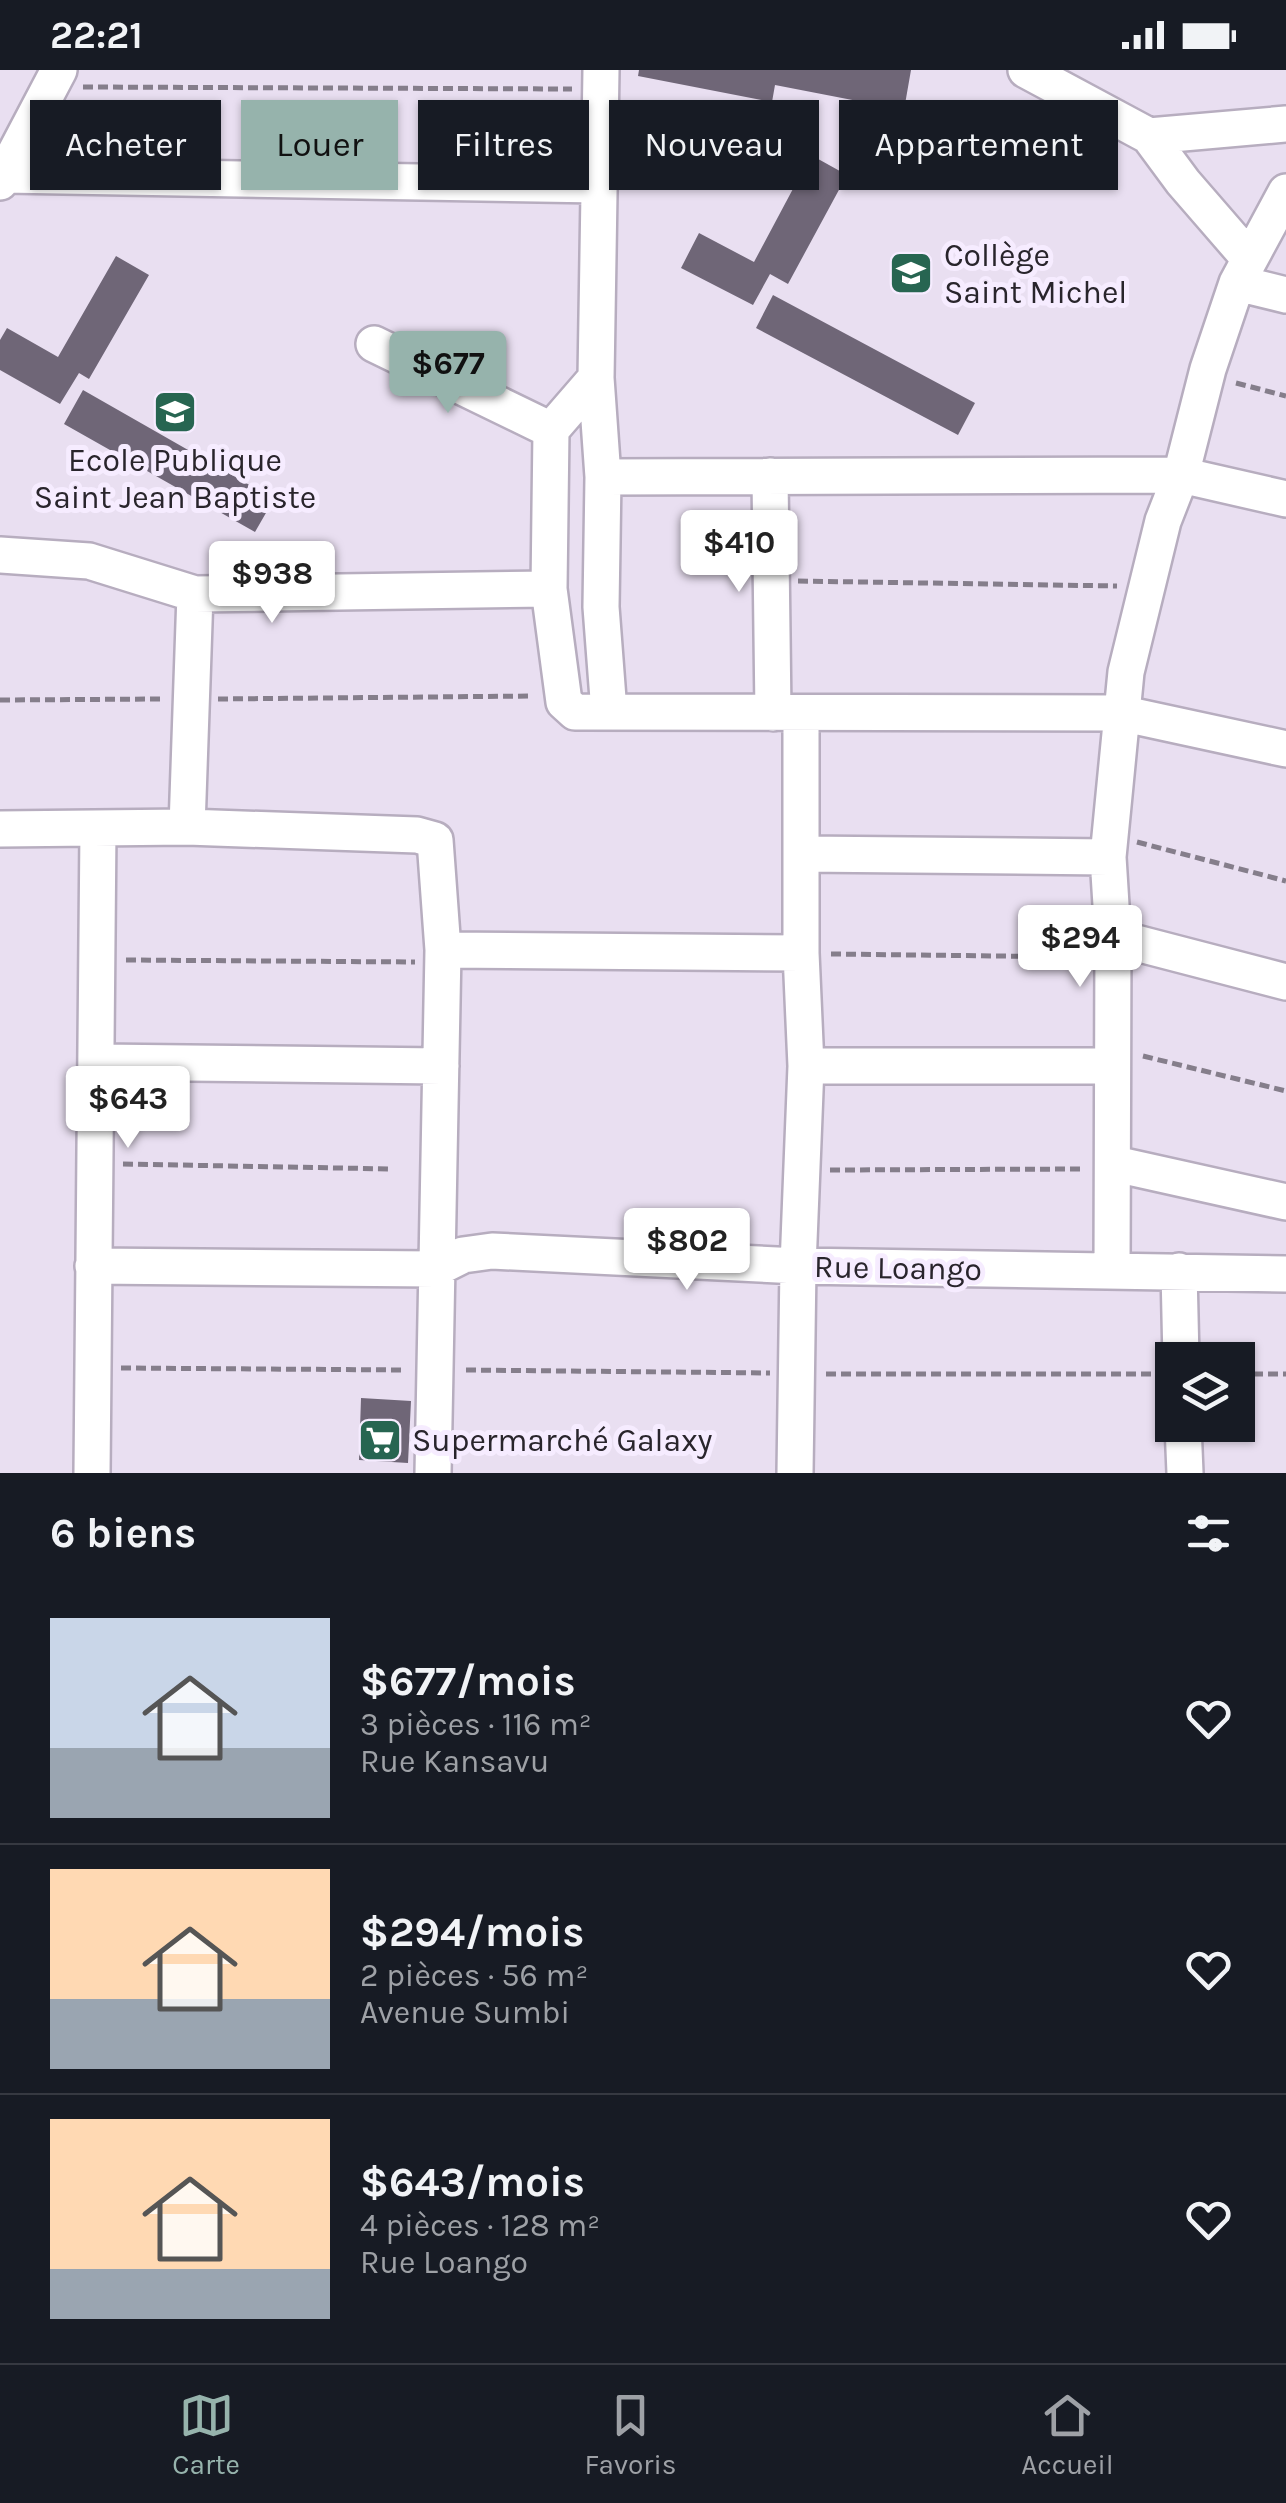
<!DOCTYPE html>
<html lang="fr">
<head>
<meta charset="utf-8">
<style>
	body { margin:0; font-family:Karla,sans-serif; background:#20242c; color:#f1f3f6; height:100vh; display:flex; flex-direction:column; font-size:38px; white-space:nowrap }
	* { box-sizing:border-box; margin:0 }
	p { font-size:32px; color:#9ea1a6 }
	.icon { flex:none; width:55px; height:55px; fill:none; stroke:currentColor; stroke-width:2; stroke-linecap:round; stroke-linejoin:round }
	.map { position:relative; height:1403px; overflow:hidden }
	.side { display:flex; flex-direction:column; background:#171b24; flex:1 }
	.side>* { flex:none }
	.hud { position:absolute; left:30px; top:30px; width:1228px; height:90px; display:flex; gap:20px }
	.buttons { position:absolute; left:1155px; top:1272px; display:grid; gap:20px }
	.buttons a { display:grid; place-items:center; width:100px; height:100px; border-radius:0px; background:#171b24; box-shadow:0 2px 8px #0004; font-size:50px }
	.price { position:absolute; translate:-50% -85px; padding:0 22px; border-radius:10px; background:#fff; color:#222; font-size:32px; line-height:65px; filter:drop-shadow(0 2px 5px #0008) }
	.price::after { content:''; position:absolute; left:50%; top:60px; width:30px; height:22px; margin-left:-15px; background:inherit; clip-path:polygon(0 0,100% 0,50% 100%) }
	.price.on { background:#96b3ac; color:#111 }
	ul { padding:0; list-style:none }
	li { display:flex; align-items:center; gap:30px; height:250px; padding:0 50px }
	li+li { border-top:2px solid #363941 }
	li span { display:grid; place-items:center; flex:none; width:280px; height:200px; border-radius:0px; color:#555 }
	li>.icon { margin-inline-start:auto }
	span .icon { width:120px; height:120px; fill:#fffc; stroke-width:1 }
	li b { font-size:42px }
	h2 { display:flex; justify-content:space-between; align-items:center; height:120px; padding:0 50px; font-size:42px }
	.chip { padding:0 35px; border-radius:0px; background:#171b24; box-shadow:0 2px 8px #0004; font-size:35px; line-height:90px }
	.chip.on { background:#96b3ac; color:#111 }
	.status { display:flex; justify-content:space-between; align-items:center; height:70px; padding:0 50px; background:#171b24; direction:ltr }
	.status svg { height:28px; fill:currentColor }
	.tabs { display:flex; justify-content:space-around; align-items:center; height:140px; border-top:2px solid #363941; background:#171b24; font-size:28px; color:#9ea1a6 }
	.tabs a { display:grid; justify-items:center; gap:5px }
	.tabs .on { color:#96b3ac }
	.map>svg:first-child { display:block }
</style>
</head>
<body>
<div class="status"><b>22:21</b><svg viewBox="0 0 49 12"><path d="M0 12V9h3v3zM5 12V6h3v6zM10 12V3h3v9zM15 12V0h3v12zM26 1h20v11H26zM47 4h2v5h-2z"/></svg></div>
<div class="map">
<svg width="1286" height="1403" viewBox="0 0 1286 1403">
	<rect width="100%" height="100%" fill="#e9dff1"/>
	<path fill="#6f6677" d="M639,0h272l-7,40 -129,-25 -3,17 -134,-26z
		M811,85l36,20 -59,109 -18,-10 -17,31 -72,-37 18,-35 55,29z
		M116,186l33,19 -60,104 -10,-6 -19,31 -60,-34v-30l7,-12 51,29z
		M773,225l202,108 -17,32 -202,-107z
		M83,320l191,109 -19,33 -191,-108z
		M361,1328l50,3 -3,62 -49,-3z"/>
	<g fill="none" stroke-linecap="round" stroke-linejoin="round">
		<g stroke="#b7adbf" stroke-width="40">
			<path id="minor" d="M601,0l-5,308 7,99 -2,130 8,105
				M1026,0l123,66 34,46 65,75
				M1149,66l137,-12
				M4,105l595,10
				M0,112l59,-112
				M1237,213l49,12
				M374,274l177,86
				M596,308l-45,52 -2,159 15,113 11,10 545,1 166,36
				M770,406l3,237
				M603,407l578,-2 105,24
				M0,485l89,6 106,33 354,-5
				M187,757l8,-233
				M0,759l187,-2 230,8 18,5 8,110 -10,523
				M802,784l306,3
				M1113,867l173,45
				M443,880l358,3
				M98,992l343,4
				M806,996h306
				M1115,1094l171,38
				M93,1196l342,3 28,-14 29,-4 306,15 488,8
				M1112,1201l1,-334 -5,-80 18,-185 37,-151 18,-46 27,-106 29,-86 49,-91
				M1179,1201l2,89
				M1183,1355l2,48
				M92,1403l6,-644
				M795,1403l3,-207 8,-200 -5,-113v-240"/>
		</g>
		<path stroke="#857e8b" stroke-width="5" stroke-dasharray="10 5" stroke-linecap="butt" d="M83,17l489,2
			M1236,313l50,13
			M798,511l319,5
			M218,629l314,-3
			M0,630l162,-1
			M1137,772l149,39
			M831,884l253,3
			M126,890l289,2
			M1143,986l143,35
			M123,1094l269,5
			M830,1100l254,-1
			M121,1298l284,2
			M466,1300l304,3
			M826,1304h329
			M1238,1304h48"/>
		<use href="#minor" stroke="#fff" stroke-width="35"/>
	</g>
	<defs>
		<g id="school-square" transform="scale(2.25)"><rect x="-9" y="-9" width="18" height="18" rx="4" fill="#276551" stroke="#f6ecff"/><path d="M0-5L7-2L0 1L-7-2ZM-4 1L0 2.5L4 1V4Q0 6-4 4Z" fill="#fff"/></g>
		<g id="supermarket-square" transform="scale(2.25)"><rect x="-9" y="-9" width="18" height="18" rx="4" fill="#276551" stroke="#f6ecff"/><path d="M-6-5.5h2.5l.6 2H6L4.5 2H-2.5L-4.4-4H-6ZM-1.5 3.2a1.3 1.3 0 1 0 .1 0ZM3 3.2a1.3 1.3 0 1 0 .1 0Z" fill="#fff"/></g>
	</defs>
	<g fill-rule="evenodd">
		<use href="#school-square" x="911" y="203"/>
		<use href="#school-square" x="175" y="342"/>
		<use href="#supermarket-square" x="380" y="1370"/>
	</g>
	<g text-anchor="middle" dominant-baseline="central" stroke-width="10" stroke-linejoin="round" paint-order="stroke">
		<g font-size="32" fill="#29252c" stroke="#f6ecff" text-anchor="start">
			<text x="944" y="185">Collège<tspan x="944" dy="37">Saint Michel</tspan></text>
			<text x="175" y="390" text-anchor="middle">Ecole Publique<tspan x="175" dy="37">Saint Jean Baptiste</tspan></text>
			<text x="412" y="1370">Supermarché Galaxy</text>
		</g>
		<g font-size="32" fill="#29252c" stroke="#f6ecff">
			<text transform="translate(898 1198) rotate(1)">Rue Loango</text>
		</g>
	</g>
</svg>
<div class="buttons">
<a><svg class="icon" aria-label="layers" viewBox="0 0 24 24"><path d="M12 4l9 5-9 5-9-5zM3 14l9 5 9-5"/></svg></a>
</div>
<b class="price on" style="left:448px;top:346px">$677</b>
<b class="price" style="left:739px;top:525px">$410</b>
<b class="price" style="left:272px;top:556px">$938</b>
<b class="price" style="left:1080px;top:920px">$294</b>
<b class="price" style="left:128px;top:1081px">$643</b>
<b class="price" style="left:687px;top:1223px">$802</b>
<div class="hud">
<a class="chip">Acheter</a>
<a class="chip on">Louer</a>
<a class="chip">Filtres</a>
<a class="chip">Nouveau</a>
<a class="chip">Appartement</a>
</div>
</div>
<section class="side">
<h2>6 biens<svg class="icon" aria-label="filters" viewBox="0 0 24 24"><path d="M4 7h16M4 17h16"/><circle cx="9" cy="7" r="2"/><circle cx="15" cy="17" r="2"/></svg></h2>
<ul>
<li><span style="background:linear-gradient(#c9d6e8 65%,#9aa5b1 0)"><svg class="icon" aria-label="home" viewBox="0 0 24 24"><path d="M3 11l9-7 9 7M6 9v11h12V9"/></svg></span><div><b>$677/mois</b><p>3 pièces · 116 m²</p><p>Rue Kansavu</p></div><svg class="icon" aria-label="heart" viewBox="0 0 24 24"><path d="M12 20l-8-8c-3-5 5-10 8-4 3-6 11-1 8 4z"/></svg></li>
<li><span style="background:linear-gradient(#ffd9b3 65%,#9aa5b1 0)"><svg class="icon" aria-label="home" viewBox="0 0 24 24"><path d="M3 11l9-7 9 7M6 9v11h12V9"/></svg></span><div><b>$294/mois</b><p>2 pièces · 56 m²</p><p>Avenue Sumbi</p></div><svg class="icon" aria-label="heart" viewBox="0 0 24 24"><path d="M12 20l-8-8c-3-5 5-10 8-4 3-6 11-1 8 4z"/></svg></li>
<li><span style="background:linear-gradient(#ffd9b3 75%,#9aa5b1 0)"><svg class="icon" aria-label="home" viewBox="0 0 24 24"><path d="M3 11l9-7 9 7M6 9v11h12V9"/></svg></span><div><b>$643/mois</b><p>4 pièces · 128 m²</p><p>Rue Loango</p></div><svg class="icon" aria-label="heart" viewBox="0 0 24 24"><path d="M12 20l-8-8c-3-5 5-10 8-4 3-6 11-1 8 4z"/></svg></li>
</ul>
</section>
<nav class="tabs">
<a class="on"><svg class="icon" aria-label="map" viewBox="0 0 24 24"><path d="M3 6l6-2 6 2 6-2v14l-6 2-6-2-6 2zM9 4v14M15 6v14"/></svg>Carte</a>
<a><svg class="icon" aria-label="saved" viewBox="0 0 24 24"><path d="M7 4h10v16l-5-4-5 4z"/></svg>Favoris</a>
<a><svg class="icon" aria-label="home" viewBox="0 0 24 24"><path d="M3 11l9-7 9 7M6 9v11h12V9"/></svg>Accueil</a>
</nav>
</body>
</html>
